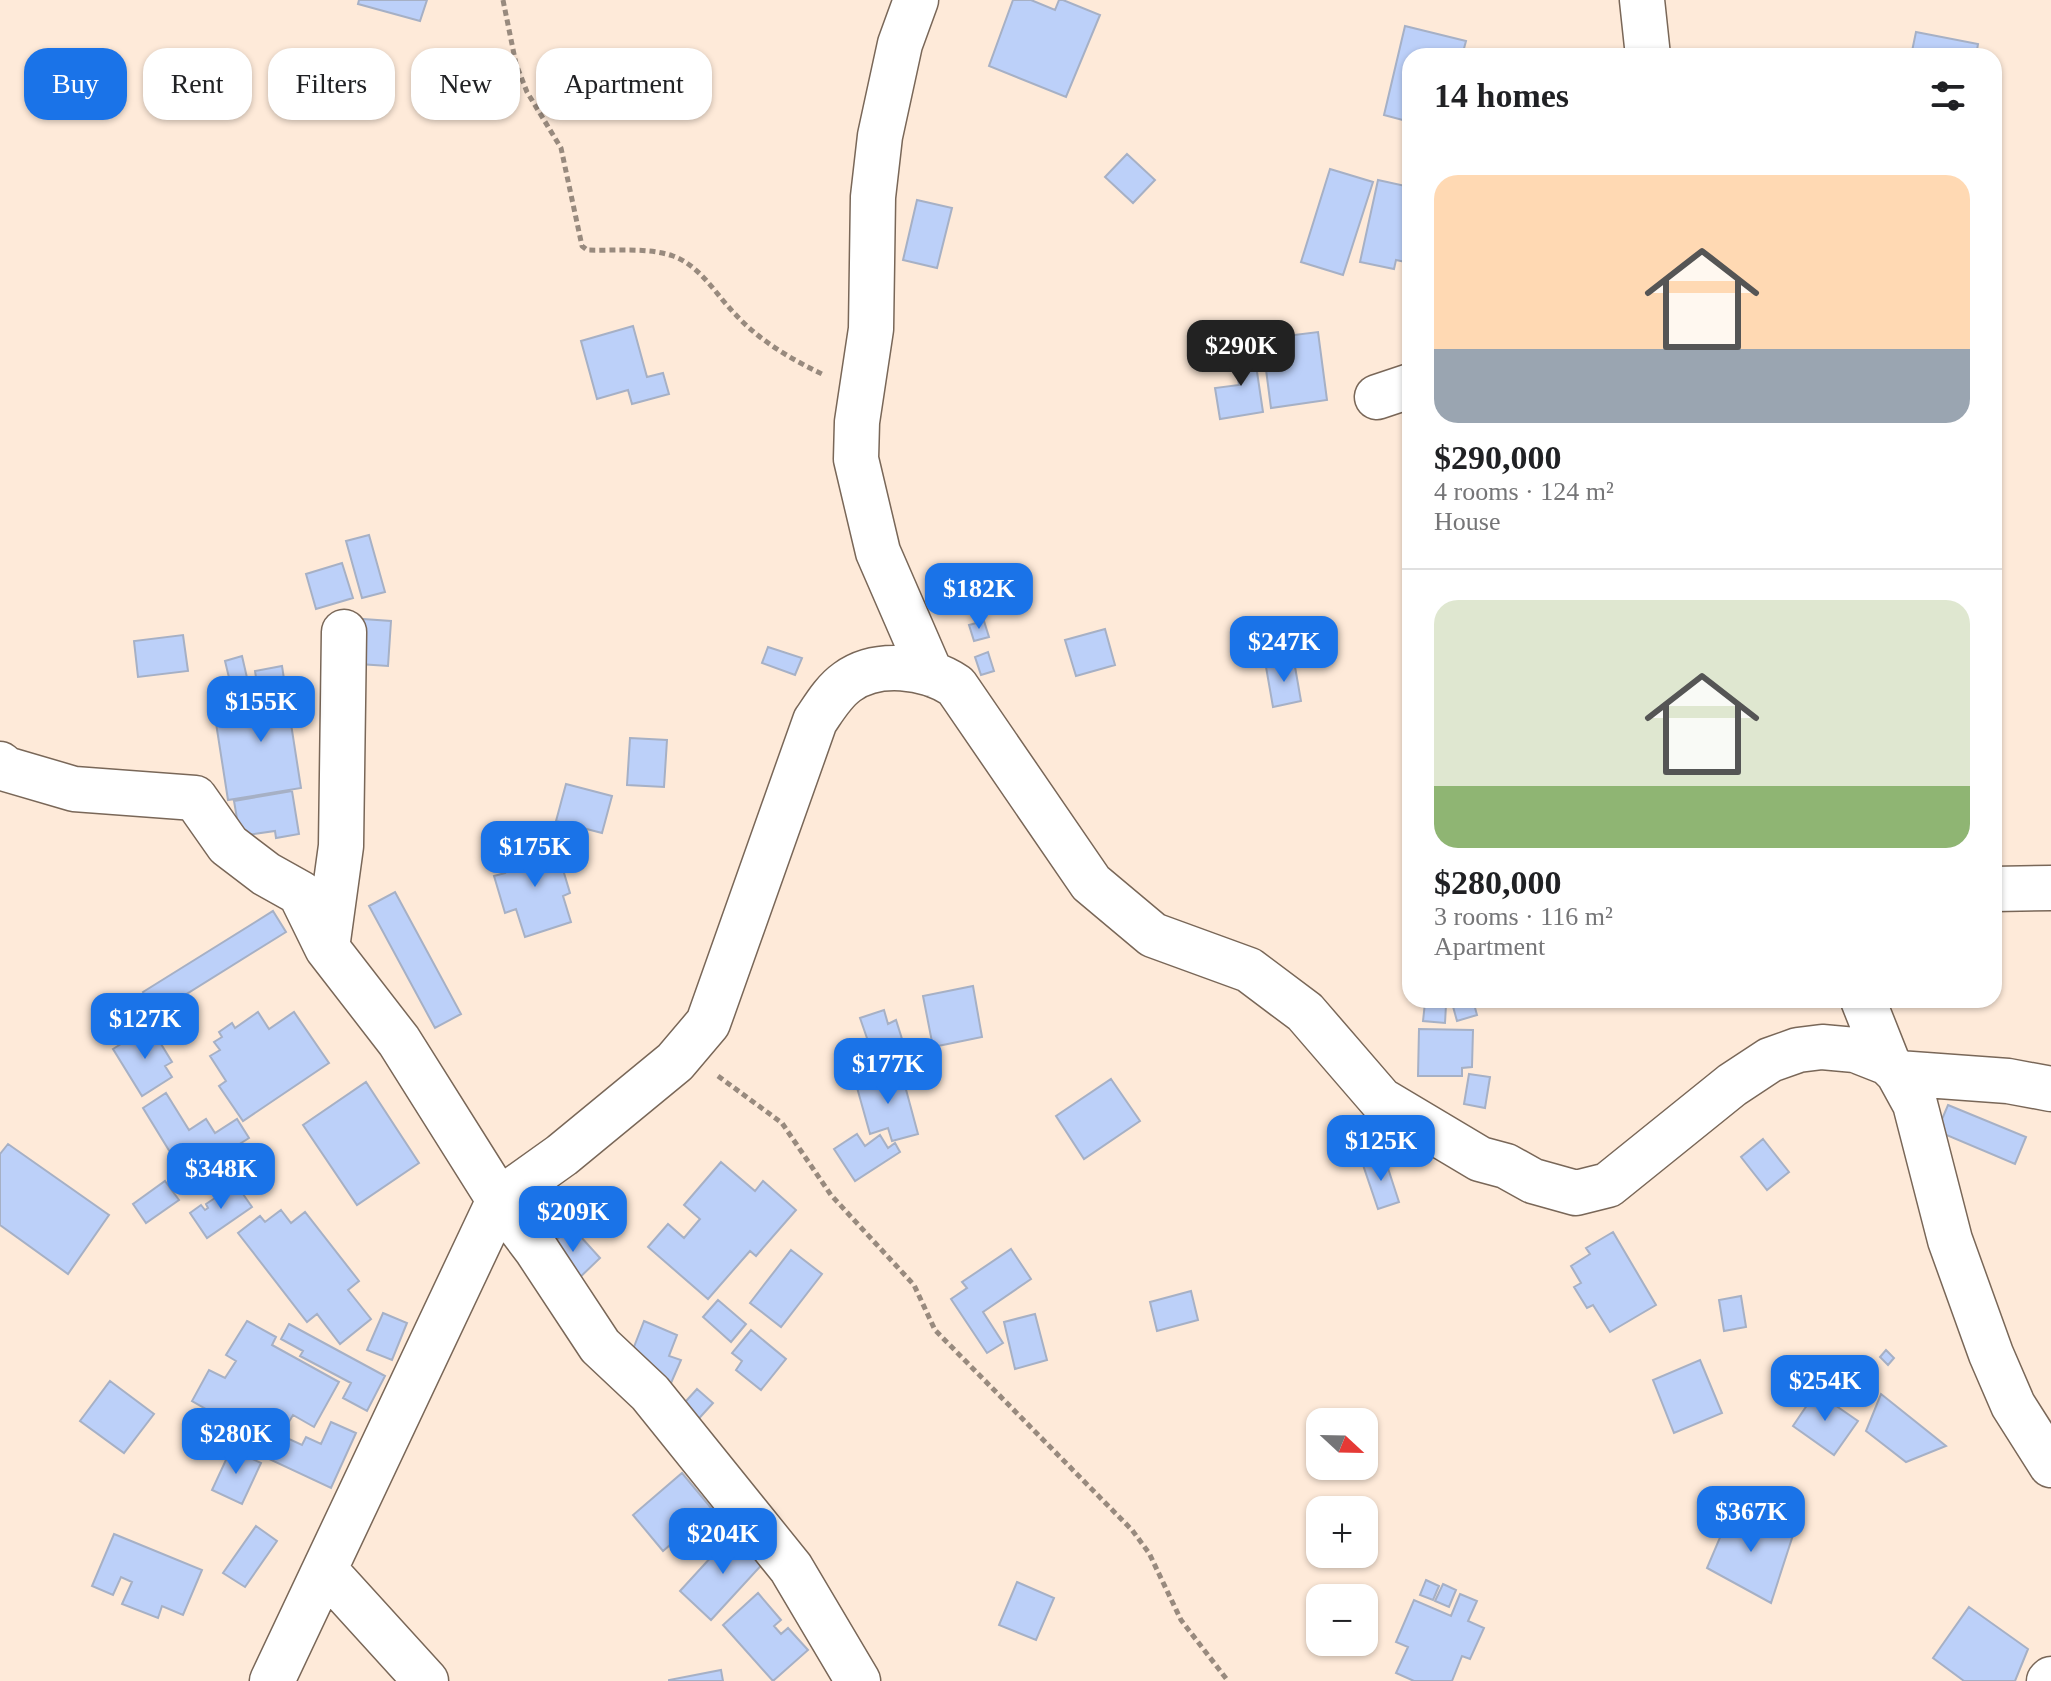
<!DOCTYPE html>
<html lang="en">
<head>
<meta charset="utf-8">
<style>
	body { margin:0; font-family:Georgia,serif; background:#f2f2f2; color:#202124; height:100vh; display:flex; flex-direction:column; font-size:30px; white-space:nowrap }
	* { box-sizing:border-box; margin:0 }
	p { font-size:26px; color:#757577 }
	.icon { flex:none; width:44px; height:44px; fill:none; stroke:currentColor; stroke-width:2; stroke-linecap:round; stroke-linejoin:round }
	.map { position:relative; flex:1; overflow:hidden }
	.drawer { position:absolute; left:1402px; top:48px; width:600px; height:960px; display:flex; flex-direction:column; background:#fff; border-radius:24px; box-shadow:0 2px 6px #0004 }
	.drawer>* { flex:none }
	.hud { position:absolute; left:24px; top:48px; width:760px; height:72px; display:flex; gap:16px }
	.needle { width:52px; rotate:112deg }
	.fabs { position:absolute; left:1306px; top:1408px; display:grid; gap:16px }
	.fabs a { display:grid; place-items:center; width:72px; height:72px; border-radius:16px; background:#fff; box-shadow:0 2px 6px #0004; font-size:40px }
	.price { position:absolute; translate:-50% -68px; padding:0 18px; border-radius:16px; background:#1a73e8; color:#fff; font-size:26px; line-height:52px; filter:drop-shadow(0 2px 4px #0008) }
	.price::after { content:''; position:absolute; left:50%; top:48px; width:24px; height:18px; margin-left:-12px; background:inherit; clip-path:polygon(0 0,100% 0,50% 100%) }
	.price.current { background:#222; color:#fff }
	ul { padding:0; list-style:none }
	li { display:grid; align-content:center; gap:16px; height:424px; padding:0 32px }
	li+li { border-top:2px solid #e0e0e0 }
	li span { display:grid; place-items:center; height:248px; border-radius:24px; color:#555 }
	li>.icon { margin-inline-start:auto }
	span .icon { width:144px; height:144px; fill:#fffc; stroke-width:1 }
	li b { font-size:34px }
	h2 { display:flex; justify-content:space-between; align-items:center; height:96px; padding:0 32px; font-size:34px }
	.pill { padding:0 28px; border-radius:24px; background:#fff; box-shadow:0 2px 6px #0004; font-size:28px; line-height:72px }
	.pill.current { background:#1a73e8; color:#fff }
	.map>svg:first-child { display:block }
</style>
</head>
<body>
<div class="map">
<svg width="2051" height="1681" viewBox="0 0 2051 1681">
	<rect width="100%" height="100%" fill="#feead9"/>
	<path fill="#bcd0f9" stroke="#a6b0c5" stroke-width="2" d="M359,0h68l-7,21 -62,-17z
		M1013,0h18l24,10 4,-10h4l37,15 -34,82 -77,-31z
		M1405,26l61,15 -4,15h-52v66l-26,-7z
		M1916,32l62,12 -2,12h-65z
		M1127,154l28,26 -22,23 -28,-26z
		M1330,169l43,13 -30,93 -42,-13z
		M1378,180l32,7v76l-14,-3 -2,9 -34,-7z
		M917,200l35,8 -15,60 -34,-8z
		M633,326l14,51 16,-4 6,21 -37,10 -4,-14 -31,9 -16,-58z
		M1318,332l9,68 -56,8 -9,-69z
		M1253,345l10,67 -43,7 -5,-31 24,-3 -6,-37z
		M369,535l16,57 -23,6 -16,-57z
		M342,563l11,35 -37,11 -10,-35z
		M363,619l28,2 -3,45 -29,-2z
		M984,621l5,16 -15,4 -5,-16z
		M1105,629l10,36 -39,11 -11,-36z
		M183,635l5,36 -50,6 -4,-36z
		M768,647l34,11 -7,17 -33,-12z
		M988,652l6,19 -13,4 -6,-18z
		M242,656l6,26 -17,4 -6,-25z
		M1294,661l7,40 -28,6 -7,-40z
		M1994,661l6,2 -6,19z
		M282,666l19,122 -73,12 -12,-77 46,-7 -7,-45z
		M630,738l37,2 -3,47 -37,-2z
		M566,784l46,12 -10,37 -46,-12z
		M292,791l7,43 -23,4 -1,-7 -35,5 -6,-35z
		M555,843l15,50 -7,3 8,26 -46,15 -9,-28 -11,4 -11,-37 11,-3 -5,-13z
		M395,892l66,122 -26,14 -66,-122z
		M273,911l13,21 -130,81 -13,-21z
		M973,986l9,51 -49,10 -10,-51z
		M1463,1000h10l4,15 -20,6 -5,-18z
		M1425,1003l21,2 -1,18 -22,-2z
		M884,1010l4,14 8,-4 6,19 -8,3 5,18 -22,7 -17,-49z
		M258,1012l11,17 25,-17 35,51 -86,58 -24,-35 7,-5 -16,-25 10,-6 -6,-8 8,-5 -3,-5 13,-9 3,5z
		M150,1026l22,36 -7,4 7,11 -30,19 -29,-47z
		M1419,1029l54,1 -1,37 -10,1v8h-44z
		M901,1071l17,63 -26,7 -4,-13 -18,6 -14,-50z
		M1469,1074l21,3 -5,31 -21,-4z
		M1111,1079l29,42 -56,38 -28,-43z
		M366,1082l53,81 -62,42 -54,-80z
		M166,1093l23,37 17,-11 9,14 22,-14 12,19 -63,40 -43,-70z
		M1948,1105l78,32 -11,27 -78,-33z
		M857,1134l8,12 15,-11 8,13 7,-5 5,9 -45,29 -21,-32z
		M1763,1139l26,33 -22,18 -26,-33z
		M8,1144l101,71 -41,59 -68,-49v-71z
		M1372,1158l2,5 11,-4 14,43 -21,7 -16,-47z
		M721,1162l34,29 8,-10 33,29 -40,46 -6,-5 -42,48 -60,-52 20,-23 16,14 16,-19 -16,-14z
		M165,1181l14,19 -33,23 -13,-19z
		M236,1184l16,23 -45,31 -17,-25 11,-8 4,5 3,-2 -2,-4z
		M281,1210l10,13 14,-11 54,69 -11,9 23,29 -31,25 -23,-30 -10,8 -69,-89 22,-17 5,6z
		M571,1226l29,32 -25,24 -29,-32z
		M1613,1232l43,73 -46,27 -17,-27 -6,3 -13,-21 7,-4 -10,-17 19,-12 -4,-6z
		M1011,1249l20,30 -48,33 20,31 -16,10 -36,-54 16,-11 -5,-6z
		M791,1250l31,24 -41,53 -31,-24z
		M1191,1291l7,29 -41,11 -7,-29z
		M1741,1296l5,31 -22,4 -5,-31z
		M718,1300l28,24 -15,18 -28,-25z
		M383,1313l24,10 -15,37 -25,-10z
		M1035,1314l12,46 -32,9 -11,-47z
		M247,1321l29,16 -4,8 67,37 -25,45 -21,-12 -9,15 -19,-11 -10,18 -63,-36 17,-31 16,8 11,-17 -10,-6z
		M644,1321l33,14 -8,21 12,4 -13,30 -36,-38z
		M289,1324l96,52 -18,35 -24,-13 8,-15 -51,-27 3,-5 -22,-12z
		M751,1330l35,29 -25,31 -25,-20 6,-9 -10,-8z
		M1886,1350l8,8 -6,7 -8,-8z
		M1700,1360l22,53 -48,20 -21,-53z
		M110,1381l44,33 -30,39 -44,-32z
		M697,1389l16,14 -20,22 -16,-14z
		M1816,1392l42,29 -24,34 -41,-29z
		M1881,1394l65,52 -40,16 -40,-31z
		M331,1422l25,11 -25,55 -77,-36 11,-24 37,17 4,-8 15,7z
		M231,1449l30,14 -19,41 -30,-14z
		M682,1473l30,36 -49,42 -30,-36z
		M1733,1507l60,28 -22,68 -64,-35z
		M256,1526l21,15 -32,46 -22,-14z
		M735,1531l31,29 -55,60 -31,-29z
		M114,1534l88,36 -19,45 -21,-9 -4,12 -36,-14 10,-22 -11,-5 -8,18 -21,-9z
		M1426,1580l13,6 -6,14 -13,-5z
		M1017,1582l37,16 -18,42 -37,-15z
		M1443,1584l13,6 -7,17 -14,-6z
		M758,1593l23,27 -7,6 7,8 7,-6 20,22 -35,31 -50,-56z
		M1460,1594l17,7 -9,20 16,7 -14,31 -8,-3 -10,25h-38l-18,-8 12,-26 -12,-5 18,-42 37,16z
		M1969,1607l59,42 -13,32h-51l-31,-23z
		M721,1670l2,11h-54v-1z"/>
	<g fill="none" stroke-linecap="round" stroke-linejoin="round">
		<g stroke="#796758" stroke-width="47">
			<path id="minor" d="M916,0l-16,44 -20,92 -7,61 -2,132 -14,93 -1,37 22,93 53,122
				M1642,0l6,56
				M1377,397l33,-11
				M0,764l6,5 68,20 121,9 33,47 38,29 34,19 27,55 72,93 100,159 37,49 64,97 50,47 141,175 67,113
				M1994,889l57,-1
				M327,948l14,-102 3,-214
				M1863,1000l25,63
				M1898,1073l110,8 43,8
				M325,1570l101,111
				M272,1681l227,-481 63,-45 113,-93 33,-39 107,-302c9,-13 18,-29 32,-39 30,-22 79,-16 109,4l135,197 62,52 96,35 56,42 76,88 99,59 26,7 27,15 43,12 32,-8 124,-100 38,-25 28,-10 24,-3 33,3 33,13 10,10 17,31 35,136 41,114 22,51 38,60
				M2049,1681l2,-2"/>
		</g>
		<path stroke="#988a7e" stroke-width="5" stroke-dasharray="6 4" stroke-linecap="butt" d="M503,0l13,64 11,28 34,56 21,98 5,4c27,1 60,-3 86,6 28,10 43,39 63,59 24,26 55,44 86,59
			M718,1076l64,47 49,72 83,90 21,45 197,200 17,23 32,67 47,61"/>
		<use href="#minor" stroke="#fff" stroke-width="44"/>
	</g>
</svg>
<div class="fabs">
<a><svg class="needle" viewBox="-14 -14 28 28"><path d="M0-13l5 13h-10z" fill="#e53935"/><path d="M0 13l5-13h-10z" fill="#757577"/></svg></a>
<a>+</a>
<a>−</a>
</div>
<b class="price current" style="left:1241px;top:388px">$290K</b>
<b class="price" style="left:979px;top:631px">$182K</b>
<b class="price" style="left:1284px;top:684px">$247K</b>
<b class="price" style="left:261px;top:744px">$155K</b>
<b class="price" style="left:535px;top:889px">$175K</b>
<b class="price" style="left:145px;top:1061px">$127K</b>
<b class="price" style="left:888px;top:1106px">$177K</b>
<b class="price" style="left:1381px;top:1183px">$125K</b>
<b class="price" style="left:221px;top:1211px">$348K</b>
<b class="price" style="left:573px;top:1254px">$209K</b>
<b class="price" style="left:1825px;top:1423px">$254K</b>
<b class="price" style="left:236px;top:1476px">$280K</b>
<b class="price" style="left:1751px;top:1554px">$367K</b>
<b class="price" style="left:723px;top:1576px">$204K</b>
<div class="hud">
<a class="pill current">Buy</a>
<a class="pill">Rent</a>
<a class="pill">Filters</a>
<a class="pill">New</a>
<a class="pill">Apartment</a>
</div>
<section class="drawer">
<h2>14 homes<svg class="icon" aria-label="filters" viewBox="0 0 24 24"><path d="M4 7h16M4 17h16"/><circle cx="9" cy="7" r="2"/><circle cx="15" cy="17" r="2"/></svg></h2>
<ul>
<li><span style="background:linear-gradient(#ffd9b3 70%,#9aa5b1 0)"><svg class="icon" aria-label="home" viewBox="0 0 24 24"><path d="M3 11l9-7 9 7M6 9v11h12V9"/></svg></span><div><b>$290,000</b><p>4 rooms · 124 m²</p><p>House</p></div></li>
<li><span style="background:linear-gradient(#dfe7d0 75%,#8fb573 0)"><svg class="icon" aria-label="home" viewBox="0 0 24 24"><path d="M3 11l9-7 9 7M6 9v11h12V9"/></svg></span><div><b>$280,000</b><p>3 rooms · 116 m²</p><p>Apartment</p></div></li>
</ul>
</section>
</div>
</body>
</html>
